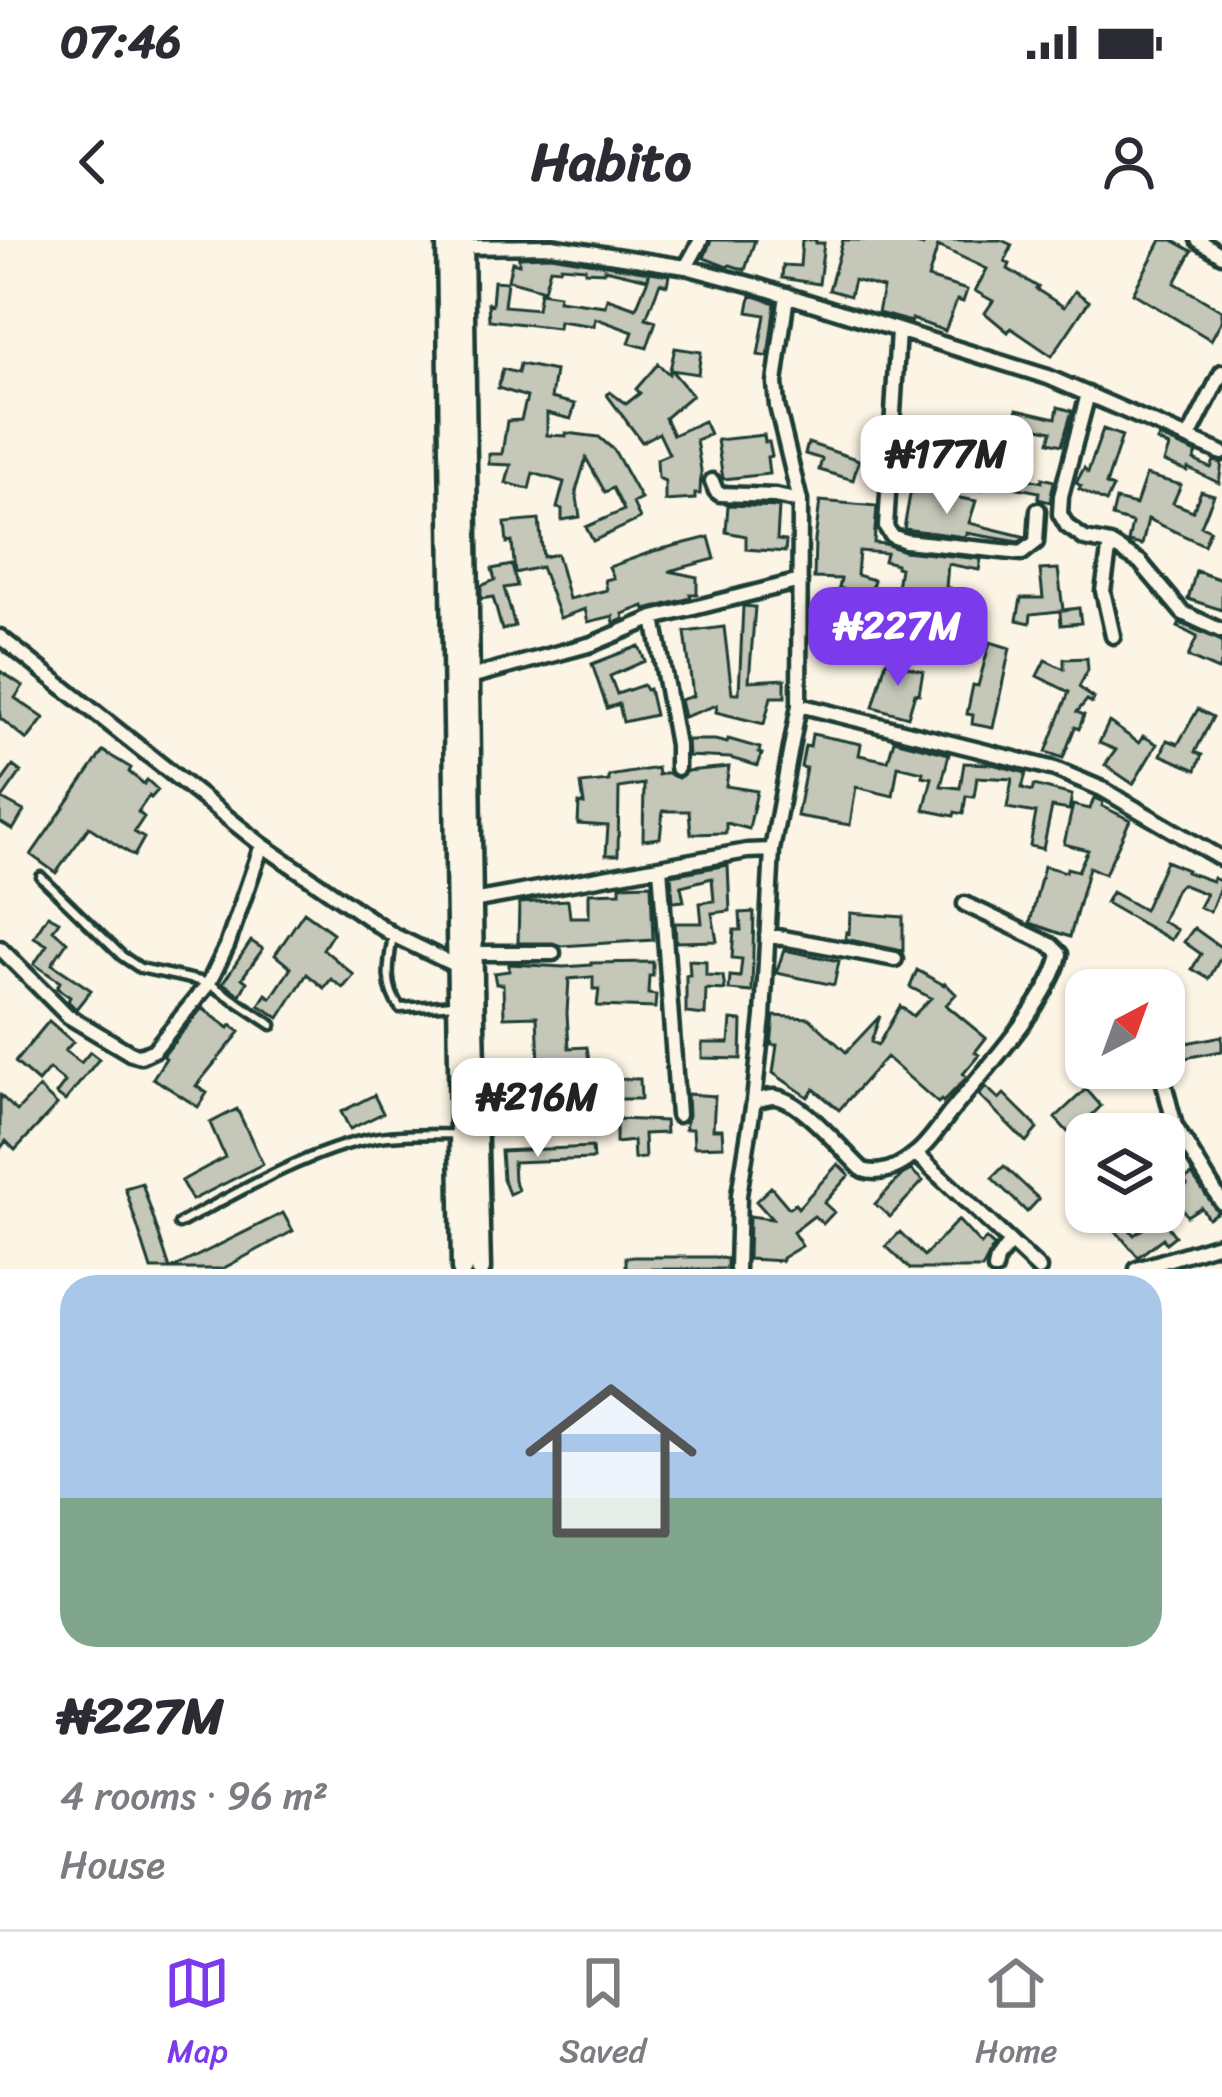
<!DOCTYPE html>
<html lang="en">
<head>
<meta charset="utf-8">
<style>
	body { margin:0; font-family:Sriracha,sans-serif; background:#f7f7f7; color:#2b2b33; height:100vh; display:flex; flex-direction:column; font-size:45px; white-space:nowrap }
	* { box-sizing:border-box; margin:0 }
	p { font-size:39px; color:#7c7c81 }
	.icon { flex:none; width:66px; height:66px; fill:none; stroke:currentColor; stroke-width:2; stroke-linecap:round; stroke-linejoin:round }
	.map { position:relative; height:1029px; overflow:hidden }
	.drawer { display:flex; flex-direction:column; background:#fff; flex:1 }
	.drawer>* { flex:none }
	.needle { width:78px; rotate:41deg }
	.fabs { position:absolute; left:1065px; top:729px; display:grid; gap:24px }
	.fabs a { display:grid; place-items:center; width:120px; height:120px; border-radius:24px; background:#fff; box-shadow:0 3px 9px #0004; font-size:60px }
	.price { position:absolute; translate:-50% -102px; padding:0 27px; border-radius:24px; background:#fff; color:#222; font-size:39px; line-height:78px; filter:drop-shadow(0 3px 6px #0008) }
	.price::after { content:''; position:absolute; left:50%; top:72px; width:36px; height:27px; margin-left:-18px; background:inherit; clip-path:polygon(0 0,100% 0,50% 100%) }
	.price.current { background:#7c3aed; color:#fff }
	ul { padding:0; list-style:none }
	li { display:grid; align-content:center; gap:24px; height:636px; padding:0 60px }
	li+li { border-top:3px solid #e1e1e2 }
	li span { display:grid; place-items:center; height:372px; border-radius:36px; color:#555 }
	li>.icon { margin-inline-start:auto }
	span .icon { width:216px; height:216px; fill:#fffc; stroke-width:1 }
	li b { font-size:51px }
	.status { display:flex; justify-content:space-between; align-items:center; height:84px; padding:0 60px; background:#fff; direction:ltr }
	.status svg { height:33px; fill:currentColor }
	header { display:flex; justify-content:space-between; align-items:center; height:156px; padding:0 60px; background:#fff; font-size:54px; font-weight:700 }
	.tabs { display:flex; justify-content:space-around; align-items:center; height:168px; border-top:3px solid #e1e1e2; background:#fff; font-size:33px; color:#7c7c81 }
	.tabs a { display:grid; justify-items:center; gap:6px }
	.tabs .current { color:#7c3aed }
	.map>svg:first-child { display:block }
</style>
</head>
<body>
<div class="status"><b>07:46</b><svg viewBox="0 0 49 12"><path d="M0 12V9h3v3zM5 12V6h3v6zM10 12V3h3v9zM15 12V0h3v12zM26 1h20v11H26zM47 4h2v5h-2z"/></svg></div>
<header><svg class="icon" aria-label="back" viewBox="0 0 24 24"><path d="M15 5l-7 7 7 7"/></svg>Habito<svg class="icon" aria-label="person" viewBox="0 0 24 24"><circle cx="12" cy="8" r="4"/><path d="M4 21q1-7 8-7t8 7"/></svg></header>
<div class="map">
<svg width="1222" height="1029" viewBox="0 0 1222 1029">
	<rect width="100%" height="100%" fill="#fcf5e5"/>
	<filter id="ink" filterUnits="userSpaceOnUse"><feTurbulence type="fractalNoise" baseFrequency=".00833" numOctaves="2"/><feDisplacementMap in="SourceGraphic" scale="24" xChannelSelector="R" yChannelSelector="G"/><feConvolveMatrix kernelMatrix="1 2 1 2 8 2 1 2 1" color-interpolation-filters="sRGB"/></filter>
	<g filter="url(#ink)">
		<path fill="#c5c7b9" stroke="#1f3d34" stroke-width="3" d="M711,0h44l-10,30 -15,-5 -3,2 -23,-9z
			M802,0h14v3h8l-5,41 -37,-6 1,-13 17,1z
			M843,0h59l21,6 2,-6h76l11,5 -7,17 5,2 -2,5 30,18 -2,2 28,18 11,-16 14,10 -37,55 -41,-28 -3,4 -23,-19 8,-12 -18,-10 12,-22 -49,-23 -10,32 39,12 -4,12 -6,-2 -12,31 -33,-12 -1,3 -33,-9 5,-25 -29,-8 -4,16 -21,-6z
			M1161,0h11l20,11 -17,32 47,28v9l-11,20 -78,-47z
			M551,16l98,16 -1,6 2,-6 19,3 -2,10 -7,-2 -14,35 10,3 -9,27 -18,-5 4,-11 -38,-14 -1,8 -35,-5 -1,7 -69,-8 -1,-17 4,1 2,-23 13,1 -3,24 33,3 3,-17 19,3 -1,5 47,6 2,-8 29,10 12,-29 -43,-10 -1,3 -19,-1v-3l-24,-2 -1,3 -10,-1 -6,22 -36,-10 4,-18 7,2v-7z
			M751,55l24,8 -7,54 -10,-2 7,-40 -17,-3z
			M675,108l26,4 -3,22 -27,-4 21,25 -27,23 8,17 31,-14 6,13 -14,6 5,30 -1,24h-5v5l-30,2v-20l-7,-3 -1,-19 12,-5 -10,-21 -17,9 -35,-47 3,-3 16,12 14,-11 -4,-4 22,-25 11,10z
			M520,124l35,7 -4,27 24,6 -4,15 -24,-6v22l19,1v-3l33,4 15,13 27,49 -8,4 7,16 -47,22 -7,-14 38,-17 -11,-22 -8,4 -19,-34 -10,33 4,26 -18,3v-11l-5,-1 7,-26 -31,-9 -4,16 -23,-6 5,-18 -22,-1v-10h13l5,-33 14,-1 6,-23 -29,-9 5,-19 15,4z
			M1058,167l14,4 -10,34 -13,-3 3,-11 -39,-9 4,-13 39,9z
			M1103,189l19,7 -16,49 7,3 -7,14 -27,-13 2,-3 -5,-3 8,-15 4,4z
			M764,195l1,7h4l3,14 -5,1 2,17 -46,5 -6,-39z
			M965,196l44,10 -5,28 38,8v-4l12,3 -4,21 -12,-3 1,-7 -56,-11 -2,9 -59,-18 9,-29 9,3 -2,7 22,7z
			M1159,197l38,16 -3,7 17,8 3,-7 8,2 -3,20 -31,-15 -1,3 -23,-9 5,-15 -12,-6z
			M808,203l51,17 -6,20 -34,-10 3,-11 -17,-5z
			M1146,235l35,10 -8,18 20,8 8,-20 13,4 -13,31 9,4 -6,15 -56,-26 -6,26 -14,-3 4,-19 -20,-6 4,-17 20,5z
			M911,249l65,12 -7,22 57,14 -7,5 -53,-9 -1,4 -61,-8z
			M820,261l57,5 -3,37 11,1 19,7 77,8 -2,11 -31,-6 -2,24h4l-2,19 7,1 -4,15 -8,-2 -5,19 -10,-3 -5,15 -30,-9 4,-13 -11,-3 2,-11 6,1 5,-22 -3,-1 4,-26 -4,-1v-3l-12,-3 2,-8 -27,-2 -2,24 17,5 -5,17 -30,-9 2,-9 -27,-1 1,-38z
			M728,265l51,2 -2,33 9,1 -1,11 -39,-3v-13l-20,-4z
			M539,280l4,37 14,-3 12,45 38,-9 -2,-10 9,-2 -5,-11 45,-16 55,-14 6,22 -46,12 28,6v17h-7l1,4 -46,12 -1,-4 -21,8 1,5 -10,4 -1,-7 -25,6 -3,-13 -25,9 -19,-51 -26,6 -3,-31 -5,1 -2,-20z
			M512,325l5,21 -13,2 11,38 -13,4 -9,-33 -12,2v-13l14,-6 -3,-11z
			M1058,329l5,41 16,-2 2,15 -20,2 -1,-14 -29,3 -1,9 -13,-3 4,-22h22l-3,-28z
			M1196,331l26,9v30l-34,-11z
			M743,366l12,1 -6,74 36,-2v18h-14l-7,27 -48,-12 1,-7 -33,12 -4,-17 13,-4 -8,-64 39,-5 8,66h7z
			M1180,383l42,18v20l-4,9 -30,-13 9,-20 -19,-10z
			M990,402l20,6 -17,80 -21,-4 1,-9 -6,-1 6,-29 5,1z
			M639,406l6,15 -35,15 7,18 26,-9 3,5 3,-1 6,26 -32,7 -4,-18 -12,4 -15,-44z
			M1087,418l1,12 -9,17 15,12 -2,4 -5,-3 -10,12 7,3 -5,14 -4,-2 -12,31 -17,-6 23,-60 -32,-16 8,-16 19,9v-10z
			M886,421l37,10 -4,23 -4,-1 -7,24 -35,-10z
			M0,431l23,15 -8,12 29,20 -17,22 -27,-22z
			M1198,469l15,8 -18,35 7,3 -6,15 -35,-15 6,-15 11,4z
			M1109,482l30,21 4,-7 14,8 -24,40 -28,-19 11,-15 -17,-7z
			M812,494l49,10 -2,11 29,6 6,-21 55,14 -8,32 19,2 4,-25 28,1 34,9 -4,15 10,3 2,-6 38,10 -3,15 -17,-3 -9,42 -13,-3 6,-33 -29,-5 5,-29 -35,-2 -3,20 -8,-1 -3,18 -8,-2 -1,4 -30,-6 8,-32 -10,-2 1,-4 -25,-6 -5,30 -37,-9 -6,38 -53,-9 9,-48 -5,-1 4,-21 5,1z
			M728,499l32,9 -1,5 3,1 -4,12 -28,-8 -42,-2 -1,-16h28l12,3z
			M103,511l28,17 -2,4 15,12 3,-4 11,10 -7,8 -2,-2 -11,16 6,5 -10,15 10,6 -10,18 -45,-29 -33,46 -25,-18z
			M13,526l8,6 -19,27 22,12 -11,19 -13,-8v-38z
			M729,527l-3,19 31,5 -8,38 -23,-6v10l-35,1 -2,-23h-26l-3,27 -17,2 1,-56 -25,4 -1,67h-12l2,-29 -30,-2 1,-21 5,1 -3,-20 28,-3v-5l48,-8 1,7 10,-2 10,5 9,-7z
			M1094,558l9,4 -1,4 28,14 -25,54 -16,-7 -19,70 -40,-14 14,-57 22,6 1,-4 11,3 10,-21 -24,-6 9,-39 17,4z
			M1166,621l21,9 -1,2 26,9 1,-3 9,4 -12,30 -11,-5 7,-13 -25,-10 -5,5 -14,32 15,9 -6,10 -65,-37 6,-11 32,18z
			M728,625l2,46 -18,2 5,28 -41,1 -1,-19h27l-2,-20 14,-2 -2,-23 -31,8 3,15 -11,1 -2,-27z
			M651,644l2,56 -92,6 -8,-3h-35l1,-40 49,-3 2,17h19v-24l31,-1v-7z
			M304,672l29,21 -10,16 31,26 -11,13 -12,-9 -7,9 -17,-14 -28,44 -20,-13 7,-11 5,4 20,-30 -16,-13z
			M754,672l-2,80 -23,-2 1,-14 10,1 2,-18 -10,-1 2,-28h7l-1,-17z
			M850,673l53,4v34l-58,-12 1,-7 3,1z
			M48,675l11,6 -6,9 14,12 -15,22 39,26 -15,19 -8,-8 2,-4 -13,-9 3,-6 -26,-18 13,-19 -13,-8z
			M1194,688l28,20v7l-13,24 -17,-10 9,-15 -17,-12z
			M251,701l12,8 -21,29 5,4 -7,13 -17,-12z
			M784,710l55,11 -5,24 -58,-12z
			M689,720l17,1v14l17,1 2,14 -19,-1 -1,26 -19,-2v-38h4z
			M653,722v14h-4l-1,18 8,1 -1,13 -58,-2 2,-17h-6v-12l-24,2 -2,34 2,35 18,-1 2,14 -50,3 -2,-48 -33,1 -1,-33h-7l-2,-11 15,-2v-7l55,3 27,-2v-2z
			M917,730l27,15 1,-2 11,11 -10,11 40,33 -11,14 4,3 -16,19 4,3 -24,25 -2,-2 -3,3 -52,-46 -47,53 -25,-21 -6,8 -35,-24 4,-28h-6l3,-29 35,2 37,34 34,-36 -9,26 7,3 22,-39 13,10 18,-18 -21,-11z
			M202,768l27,20 2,-3 9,7 -44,54 11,7 -9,14 -45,-29 13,-20 -3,-2z
			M731,780l11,1 -1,38 -39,-1v-15h27z
			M49,781l24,21 -8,9 16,12 9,-11 9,7 -34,42 -9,-7 9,-12 -16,-13 -11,13 -23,-20z
			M1222,796v15l-48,9 -3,-14z
			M594,838l46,1 1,20h-28l1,24h-23z
			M986,847l13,12 5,-5 31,31 2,4 -11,13 -47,-47z
			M39,848l18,17 -42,45 -9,-9 -6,8v-54l17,16z
			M1086,849l15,17 -14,14 13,14h-14v18l-31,-34z
			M687,854l28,2 -2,33h9l1,17 -29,1 -1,-18h-8l3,-14z
			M374,855l9,18 -33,16 -9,-17z
			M237,869l26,55 -71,36 -11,-19 44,-24 -15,-34z
			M616,879l49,2 1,12 -22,1 1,24 -11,1 -1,-18 -17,2z
			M592,907l1,12 -80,3 1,18 4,10 -9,4 -6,-15 -2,-28z
			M838,924l11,11 -25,28 10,9 -11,12 -9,-8 -21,16 9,14 -20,12v3l-34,-2 1,-43 23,3 -16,-18 15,-14 18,21 6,-4 3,4z
			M1004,926l35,33 -12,13 -35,-34z
			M911,930l12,11 -33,36 -15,-13 27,-29z
			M1192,935l26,37 -10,6 -7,-11 -14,9 -14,-21 14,-10 -3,-5z
			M142,943l28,86h-19l-26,-81z
			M1142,972h15l18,24 -9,7 -3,-5 -25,19 -22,-26 9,-7 9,11 17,-12z
			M283,973l10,18 -71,38h-51z
			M958,980l23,25 5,-6 8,7 -12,23h-72l-24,-23 14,-14 24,24z
			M626,1017h89l12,2v10h-101z"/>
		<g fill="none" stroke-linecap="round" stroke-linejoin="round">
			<g stroke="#1f3d34" stroke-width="15">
				<path id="lane" d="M41,637l81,79 18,12 69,15 63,42
					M393,695c-4,26 -10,51 7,73l55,-4
					M179,984c55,-30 133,-75 195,-86 27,-5 57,-3 84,-4"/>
			</g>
			<g stroke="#1f3d34" stroke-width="21">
				<path id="street" d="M1198,0l24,15
					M463,7l89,-1 134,21 71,19 291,91 174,76
					M686,27l15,-27
					M898,91l-12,196 6,9 13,5 117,12 14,-11 2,-32
					M1088,154l-27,102 -1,18 7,12 18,13 25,5 30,18 43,51 39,18
					M1189,197l33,-65
					M712,241l4,10 4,3 55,2 25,5
					M1110,304l-7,47 10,45
					M654,378l23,127v23
					M0,397l262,208 131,90 66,32
					M470,437l122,-33 62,-26 146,-37
					M799,465l256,64 47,20 120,70
					M660,627l18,248
					M472,661l275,-50 25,-1
					M767,695l128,24
					M0,708l68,68 62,37 11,3 13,-6 55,-67 18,-37 35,-101
					M473,713h80
					M1160,828l15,58 47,77
					M754,861c7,-1 13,-4 19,-4 27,0 70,55 90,73 18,6 37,-3 51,-15 14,-10 25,-28 36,-42 30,-37 102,-115 110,-159l-9,-9 -86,-41
					M916,914l123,115
					M737,1029l2,-74 15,-94 9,-84 9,-167 27,-145 1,-204 -23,-95 -2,-23 12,-88
					M995,1029l2,-9 13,-18
					M1137,1029l85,-26"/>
			</g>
			<g stroke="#1f3d34" stroke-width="27">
				<path id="secondary" d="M447,0l15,1029
					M463,0l10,743 7,286"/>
			</g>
			<use href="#lane" stroke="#fcf5e5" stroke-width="6"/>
			<use href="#street" stroke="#fcf5e5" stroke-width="12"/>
			<use href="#secondary" stroke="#fcf5e5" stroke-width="18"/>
		</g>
	</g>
</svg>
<div class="fabs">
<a><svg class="needle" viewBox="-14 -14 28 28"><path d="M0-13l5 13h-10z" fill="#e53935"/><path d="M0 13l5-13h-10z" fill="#7c7c81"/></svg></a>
<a><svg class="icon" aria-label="layers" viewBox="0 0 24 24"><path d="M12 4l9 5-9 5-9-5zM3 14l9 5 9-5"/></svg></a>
</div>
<b class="price" style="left:947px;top:277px">₦177M</b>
<b class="price current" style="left:898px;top:449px">₦227M</b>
<b class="price" style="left:538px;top:920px">₦216M</b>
</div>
<section class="drawer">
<ul>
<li><span style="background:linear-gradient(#a9c7e8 60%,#7fa58c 0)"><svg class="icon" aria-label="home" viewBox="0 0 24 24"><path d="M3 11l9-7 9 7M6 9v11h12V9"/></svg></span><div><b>₦227M</b><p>4 rooms · 96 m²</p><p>House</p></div></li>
</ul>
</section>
<nav class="tabs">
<a class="current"><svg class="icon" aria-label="map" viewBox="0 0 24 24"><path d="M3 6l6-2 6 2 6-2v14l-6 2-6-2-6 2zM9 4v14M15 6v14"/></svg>Map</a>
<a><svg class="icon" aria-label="saved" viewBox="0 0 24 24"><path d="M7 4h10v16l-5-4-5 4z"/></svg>Saved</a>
<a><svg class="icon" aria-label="home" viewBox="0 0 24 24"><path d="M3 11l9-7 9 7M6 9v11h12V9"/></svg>Home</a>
</nav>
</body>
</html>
